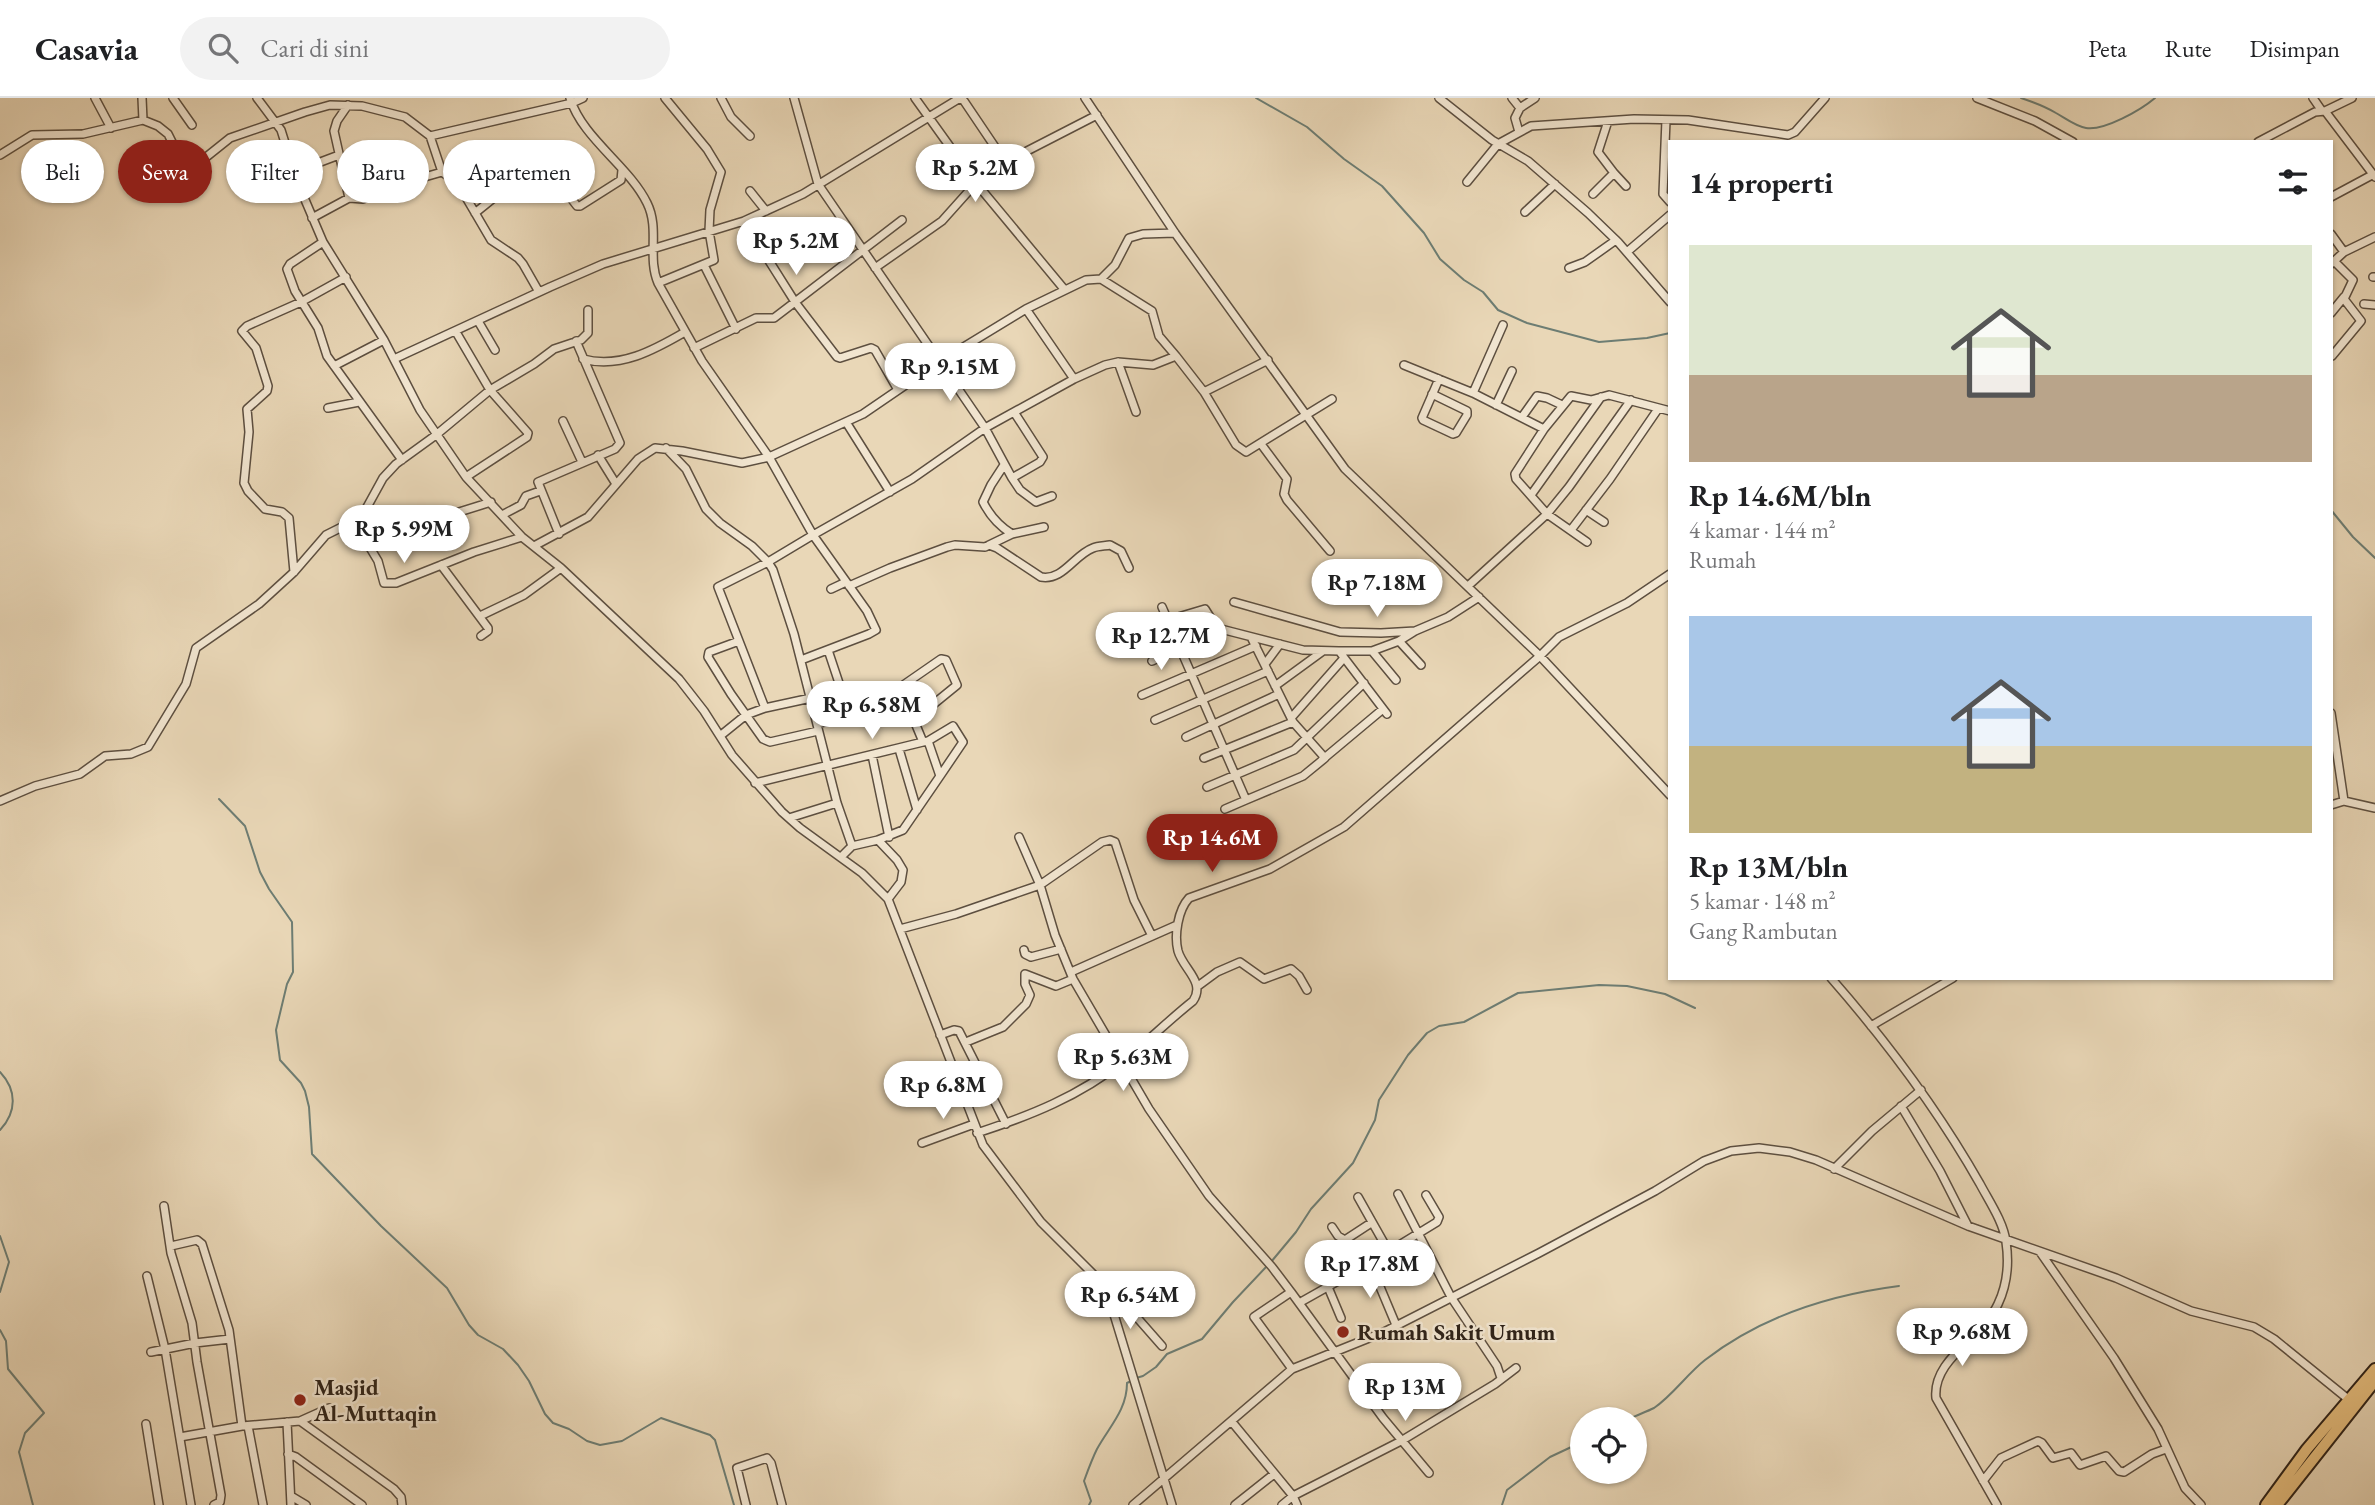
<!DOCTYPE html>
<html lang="id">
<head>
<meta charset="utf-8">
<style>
	body { margin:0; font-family:"EB Garamond",serif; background:#f2f2f2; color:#202124; height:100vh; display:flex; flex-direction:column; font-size:26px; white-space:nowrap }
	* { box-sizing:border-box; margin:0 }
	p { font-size:23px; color:#757577 }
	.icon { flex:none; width:38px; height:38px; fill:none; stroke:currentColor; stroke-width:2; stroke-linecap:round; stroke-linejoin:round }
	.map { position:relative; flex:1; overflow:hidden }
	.panel { position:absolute; left:1668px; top:42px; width:665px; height:840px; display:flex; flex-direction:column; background:#fff; border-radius:0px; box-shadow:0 2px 5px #0004 }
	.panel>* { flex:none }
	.top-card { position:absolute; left:21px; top:42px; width:665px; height:63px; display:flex; gap:14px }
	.tools { position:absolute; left:1570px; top:1309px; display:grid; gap:14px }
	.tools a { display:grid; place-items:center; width:77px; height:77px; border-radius:50%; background:#fff; box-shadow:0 2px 5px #0004; font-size:35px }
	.price { position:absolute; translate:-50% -60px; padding:0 16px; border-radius:24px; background:#fff; color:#222; font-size:23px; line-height:46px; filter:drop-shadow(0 2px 4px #0008) }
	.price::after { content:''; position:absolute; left:50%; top:42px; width:21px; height:16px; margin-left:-10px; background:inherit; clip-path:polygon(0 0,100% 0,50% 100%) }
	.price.active { background:#8f2418; color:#fff }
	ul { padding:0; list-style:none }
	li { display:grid; align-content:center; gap:14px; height:371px; padding:0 21px }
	li span { display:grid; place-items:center; height:217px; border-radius:0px; color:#555 }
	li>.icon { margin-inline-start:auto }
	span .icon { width:126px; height:126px; fill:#fffc; stroke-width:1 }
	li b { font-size:30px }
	h2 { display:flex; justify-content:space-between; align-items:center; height:84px; padding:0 21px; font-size:30px }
	.tag { padding:0 24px; border-radius:32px; background:#fff; box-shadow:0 2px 5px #0004; font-size:24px; line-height:63px }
	.tag.active { background:#8f2418; color:#fff }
	header { display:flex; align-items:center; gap:42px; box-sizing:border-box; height:98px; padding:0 35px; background:#fff; border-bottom:2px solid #e0e0e0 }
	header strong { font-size:33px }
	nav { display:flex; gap:38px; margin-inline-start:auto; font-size:24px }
	.search { width:490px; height:63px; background:#f2f2f2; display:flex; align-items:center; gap:18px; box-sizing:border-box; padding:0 24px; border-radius:38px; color:#757577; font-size:26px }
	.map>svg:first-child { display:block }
</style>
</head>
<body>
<header>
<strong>Casavia</strong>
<div class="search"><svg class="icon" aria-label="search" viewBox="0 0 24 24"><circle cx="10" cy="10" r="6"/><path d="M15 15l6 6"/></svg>Cari di sini</div>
<nav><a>Peta</a><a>Rute</a><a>Disimpan</a></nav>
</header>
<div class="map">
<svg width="2375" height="1407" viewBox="0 0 2375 1407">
	<rect width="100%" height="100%" fill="#e9d7b7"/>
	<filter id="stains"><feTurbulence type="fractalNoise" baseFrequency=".00286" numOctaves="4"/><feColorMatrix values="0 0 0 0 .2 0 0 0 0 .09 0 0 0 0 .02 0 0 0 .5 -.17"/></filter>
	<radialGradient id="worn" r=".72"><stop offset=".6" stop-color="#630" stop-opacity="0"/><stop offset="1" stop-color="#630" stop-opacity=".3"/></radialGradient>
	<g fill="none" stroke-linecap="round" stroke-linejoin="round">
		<path stroke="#6d7d73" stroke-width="2" d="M1256,0l51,29 37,32 38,27 42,47 16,26 24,21 19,12 15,18 29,13 72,19 48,-4 23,-5
			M2021,0c12,4 25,9 35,15 9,5 19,13 30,15 18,3 55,-18 69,-30
			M2331,412l22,27 22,21
			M219,701l26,27 15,46 9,17 23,33 1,50 -6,12 -11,46 4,30 21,23 4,8 4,16 3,47 69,72 66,62 22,37 9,10 25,14 15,16 11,16 16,33 8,9 16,6 18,12 13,4 22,-4 39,-23 49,17 5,5 19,65
			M0,974c17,18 17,40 0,58
			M0,1138l9,26 -9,30
			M1271,1164l25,-30 15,-23 42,-46 22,-43 4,-20 29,-45 19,-22 12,-7 25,-4 54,-29 81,-8 28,1 38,8 30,14
			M0,1232l6,11 2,28 36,44 -19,20 -6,19 14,53
			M1136,1280l7,-2 13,-9 11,-13 35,-15 31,-37 34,-36
			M1629,1321c8,-4 17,-7 25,-11 19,-13 33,-34 51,-48 57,-44 123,-65 194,-74
			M1089,1407l2,-4 -7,-20c4,-11 8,-22 13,-32 12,-22 30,-39 30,-66l4,-2
			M1502,1407l5,-15 43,-33 32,-15"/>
		<g stroke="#5d4f40" stroke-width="10">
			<path id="minor" d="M95,0l16,30
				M142,0l1,22
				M173,0l19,27
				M257,0l24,32 16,51 26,61 61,98 36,70 46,67 56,60 39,31 118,111 25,32 28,44 50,57 18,16 62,45 26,26 95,246 58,77 54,54 14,22 63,207
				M570,0c12,40 59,68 77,105 13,26 0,54 11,80
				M665,0l42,51 14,23 -11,38 -1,21 5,29 -56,23 44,78 67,96 44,78 -45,27 5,8 21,64 43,169 15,43
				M721,0l10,19 19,19
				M794,0l24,86 167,244 27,50 8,12 16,12 16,-6
				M915,0l61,85 88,106
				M1085,0l90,135 170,236 195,187 130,139
				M1439,0l53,42 36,21 60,52 30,29 52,60
				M1512,0l8,10
				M1977,0l58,23 38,21
				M2313,0l9,13
				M348,7l-11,16 -3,10 15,67
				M2325,13l27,-13
				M1666,22l-3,74 7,8
				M1519,34l-4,-14 5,-10 15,-10
				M430,38l12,36
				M2258,44l57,-30 10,-1 50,66
				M0,57l32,-20 51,-1 60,-14 15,6 10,8 10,20 10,10 12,-2 30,-24 75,-26 25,-7 32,1 43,11 25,19 142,-33 11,-5
				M294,74l45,-17
				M384,74l6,15
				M1614,75l12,13
				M1467,84l31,-38 33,-18 103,-7 54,1 100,15 7,-3 30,-34
				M750,93l16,20
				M1593,96l21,-21 -16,-21 10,-31
				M2331,99l41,-22
				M1525,114l30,-28
				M475,115l26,-21 22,4 41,-7 13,17h3l41,-26 1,-10
				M312,120l37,-20 14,1 27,-12 52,-15 15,10 34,58 27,18 5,6 16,28
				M744,123l51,81 107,-82
				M2331,136l13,18
				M323,144l-33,22 -3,5 8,22 23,37 9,28 75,104
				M1627,154l43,-37
				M2331,166l13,-12 31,-15
				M704,167l32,64
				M875,170l67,-47 34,-38 51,-32 70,-36
				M1569,170l16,-6 31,-22
				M2373,179h2
				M1101,181l14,-14 14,-27 14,-4 32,-1
				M2364,206l11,1
				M1026,211l48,70
				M2331,215l13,-16
				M478,223l17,29
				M456,234l34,58 38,43 -1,4 -61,40
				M694,250l62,-30h18l21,-16 42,55 3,1 31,-10 4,2 23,40
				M1176,258l28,36 64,-32
				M2332,258l29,-35 -17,-22 9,-19 -19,-19
				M394,261l156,-72 53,-23 141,-43 59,-27 157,-96 4,3 31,46
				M583,261c37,10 71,-9 102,-27
				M1118,264l18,50
				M1404,267l69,28 71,36 27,-33 20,4 18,-5 61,16
				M334,268l50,-26
				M1204,294l32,53 10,7 86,-53
				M1473,295l30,-68
				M1432,296l35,17v4l-11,18 -3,1 -30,-14 -1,-2 17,-39
				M1496,307l16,-34
				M328,310l31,-6
				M1522,319l15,-21 10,2 15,7
				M563,323l19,41
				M846,324l44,70
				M1544,331l-29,45 1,5 31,35 40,28
				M1261,346l26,35 -3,15 3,6 43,51
				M666,350l20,21 20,40 14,14 32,23 16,16 -50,25 47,121
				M598,357l18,29
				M1004,367l-13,20 -8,17c7,14 16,24 29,32l32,-7
				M1012,380l28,-16 3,-5 -29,-45
				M1531,397l70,-98
				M1586,412l18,12
				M502,417l19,-10 5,-9 14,-5
				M351,428l15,-17 17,-31 13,-14 40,-29 54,-45 44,-26 20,-15 27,-9 7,-7v-23
				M1571,432l39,-51 48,-70
				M559,436l-21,-52 77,-33 5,-6 -44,-102
				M989,447l8,3 44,29c22,4 33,-22 52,-29 5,-2 12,-2 17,-3l11,6 8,17
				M369,448l71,-28 51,-16
				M534,448l54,-29 50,-58 17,-11 27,3 60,12 27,-6 94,-43 76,-52 87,-53 60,-29 15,-1 51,32 7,25 17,20 -23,9 -35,-3 -13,3 -31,14 -89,49 -73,51 -99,56 54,76 9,19 -7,4 -68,26
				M441,467l47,63v3l-7,5
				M294,474l-5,-54 -7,-6 -17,-3 -17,-18 -4,-8 5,-51 -2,-23 20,-18 1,-5 -12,-38 -14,-17 5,-5 54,-24 45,-25
				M849,488l41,-18 57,-21 8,-2 30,2 27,-13
				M1468,488l79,-72 22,-27 62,-87
				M831,491l15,-7
				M1234,504l106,30 41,1 34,-2
				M1162,509l18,41 37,-20 86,22 36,1
				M480,518l44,-21 37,-27
				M1168,522l37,-11 12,19
				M739,543l-30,11 -1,5 23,37 32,45 7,3 48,-11
				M828,552l22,66
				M1372,553h-33l48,63
				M1152,563l28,-13 66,152 57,-24 22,-18 -32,-36 -42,-85
				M1265,566l15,-20
				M1421,567l-22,-24 16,-10 33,-14 31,-20
				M1396,582l-24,-29 27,-10
				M1275,588l48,-35
				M1142,597l114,-49
				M906,603l-4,-15 39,-27 5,1 11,25 -43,35
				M2331,615l13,88 31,7
				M1291,620l53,-60
				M1155,622l113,-49
				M817,626l89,-23 17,41 5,-1 12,35 -37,54 -25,10 -26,6 -11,11
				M720,638l26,-21 19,-7 46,-10
				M1186,639l93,-43
				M928,643l25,-15 10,16 -23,34
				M899,651l18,61
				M872,657l17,82
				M1204,660l89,-36
				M1322,662l61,-51
				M755,685l168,-41
				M1207,689l87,-37 70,-67
				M0,703l35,-15 45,-12 25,-18 26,-2 17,-7 38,-63 10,-36 63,-44 35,-32 32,-37 16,-8 9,-1 18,20 9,15 6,22h12l78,-31 48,-15
				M2331,707l13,-4
				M1225,711l21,-9
				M789,720l48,-15
				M878,742l19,20 6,10 -2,12 -13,17
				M900,831l56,-15 84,-29 -21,-48
				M1152,838l-18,-36 -19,-58 -5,-2 -8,2 -62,43 15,50 18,44 76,130 60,87 63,71 19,25 -37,25 38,52
				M1024,852l1,4 6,3 30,-8
				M1071,874l106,-47
				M1831,880c56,64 107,132 149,206 9,17 24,39 26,58 3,20 1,43 -8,62 -15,33 -66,55 -62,94l61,107
				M1198,888l19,-14 23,-10 24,17 27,-10 8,7 8,14
				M1871,928l82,-48
				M940,937l14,-5 5,1 47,93
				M966,944l37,-15 23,-23 4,-9 -5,-11v-10l31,12 17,-7
				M1901,1008l39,65 28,55
				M977,1035c52,-17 103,-37 146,-72 24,-19 46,-41 70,-60 13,-19 -10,-32 -15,-50 -4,-16 0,-41 11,-53l81,-29 74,-42 196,-171 19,-19 68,-34 43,-29
				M922,1045l52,-19
				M1834,1071l38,-38 49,-41
				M1398,1096l53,103 46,69 4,12
				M1358,1099l31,55
				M164,1108l7,47 21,70 5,39 24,133 -1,7 -6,3
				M1332,1129l6,9 7,4 26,-17
				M171,1148l26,-6 5,4 27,86 13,96
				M2040,1154l74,106 44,71 27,59 16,17
				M1370,1165l26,62
				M147,1178l18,73 26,156
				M1328,1189l13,31
				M1291,1194l92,126 46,55
				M1109,1200l17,7 36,41
				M1299,1205l71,-40 67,-41 2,-5 -13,-22
				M151,1254l44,-9 35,-4
				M300,1323l29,-13
				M287,1324l4,83
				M1232,1324l61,74 4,9
				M146,1326l13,81
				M248,1328l15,79
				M180,1339l62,-11 58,-5 94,68 7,8 1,8
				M288,1356l8,3 66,48
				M1983,1383l18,-23 37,-17 4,2 11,15 18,-5 9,12 26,-9 13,15 5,1 28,-18 14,-5
				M291,1398l15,9
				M746,1407l-9,-37 30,-10 4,5 11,42
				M1133,1407l159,-136 92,-37 155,-79 116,-62 49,-30 27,-10 28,-3 31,4 26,8 152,66 148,52 75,33 63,16 20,12 74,60
				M1235,1407l39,-31
				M1282,1407l11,-9 108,-55 94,-57 21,-16"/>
		</g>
		<g stroke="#2e2218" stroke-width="14">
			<path id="highway" d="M2266,1407l41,-56 68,-80
				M2277,1407l98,-124"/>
		</g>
		<use href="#minor" stroke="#f1e5d0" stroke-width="7"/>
		<use href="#highway" stroke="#e4bc7c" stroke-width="10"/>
	</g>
	<g fill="#8f2418" stroke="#f1e5d0" stroke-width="2.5">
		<circle cx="1343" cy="1234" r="7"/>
		<circle cx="300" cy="1302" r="7"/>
	</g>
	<g text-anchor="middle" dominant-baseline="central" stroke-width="5" stroke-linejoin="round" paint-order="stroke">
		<g font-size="23" font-weight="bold" fill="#2e2218" stroke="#f1e5d0" text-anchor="start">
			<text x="1357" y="1234">Rumah Sakit Umum</text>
			<text x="314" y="1289">Masjid<tspan x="314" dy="26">Al-Muttaqin</tspan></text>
		</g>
	</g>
	<rect width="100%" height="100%" filter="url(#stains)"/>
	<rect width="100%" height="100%" fill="url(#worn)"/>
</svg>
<div class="tools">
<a><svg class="icon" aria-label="locate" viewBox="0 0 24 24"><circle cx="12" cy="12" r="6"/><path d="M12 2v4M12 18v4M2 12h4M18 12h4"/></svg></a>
</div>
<b class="price" style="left:975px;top:106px">Rp 5.2M</b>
<b class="price" style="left:796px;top:179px">Rp 5.2M</b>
<b class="price" style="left:950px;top:305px">Rp 9.15M</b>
<b class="price" style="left:404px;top:467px">Rp 5.99M</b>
<b class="price" style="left:1377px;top:521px">Rp 7.18M</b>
<b class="price" style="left:1161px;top:574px">Rp 12.7M</b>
<b class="price" style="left:872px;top:643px">Rp 6.58M</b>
<b class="price active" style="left:1212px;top:776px">Rp 14.6M</b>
<b class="price" style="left:1123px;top:995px">Rp 5.63M</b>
<b class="price" style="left:943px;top:1023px">Rp 6.8M</b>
<b class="price" style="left:1370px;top:1202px">Rp 17.8M</b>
<b class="price" style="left:1130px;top:1233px">Rp 6.54M</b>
<b class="price" style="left:1962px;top:1270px">Rp 9.68M</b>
<b class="price" style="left:1405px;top:1325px">Rp 13M</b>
<div class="top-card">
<a class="tag">Beli</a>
<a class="tag active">Sewa</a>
<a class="tag">Filter</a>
<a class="tag">Baru</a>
<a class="tag">Apartemen</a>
</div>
<section class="panel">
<h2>14 properti<svg class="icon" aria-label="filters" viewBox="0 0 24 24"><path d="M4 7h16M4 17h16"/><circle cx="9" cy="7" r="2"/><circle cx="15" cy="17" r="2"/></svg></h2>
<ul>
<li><span style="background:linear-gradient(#dfe7d0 60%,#b9a48a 0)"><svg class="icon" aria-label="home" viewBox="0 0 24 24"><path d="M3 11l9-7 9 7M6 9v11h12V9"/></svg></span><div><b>Rp 14.6M/bln</b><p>4 kamar · 144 m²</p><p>Rumah</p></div></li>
<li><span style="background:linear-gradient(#a9c7e8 60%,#c2b280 0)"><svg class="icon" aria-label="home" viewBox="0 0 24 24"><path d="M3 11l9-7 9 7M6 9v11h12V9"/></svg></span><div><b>Rp 13M/bln</b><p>5 kamar · 148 m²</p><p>Gang Rambutan</p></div></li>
</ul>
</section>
</div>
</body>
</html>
